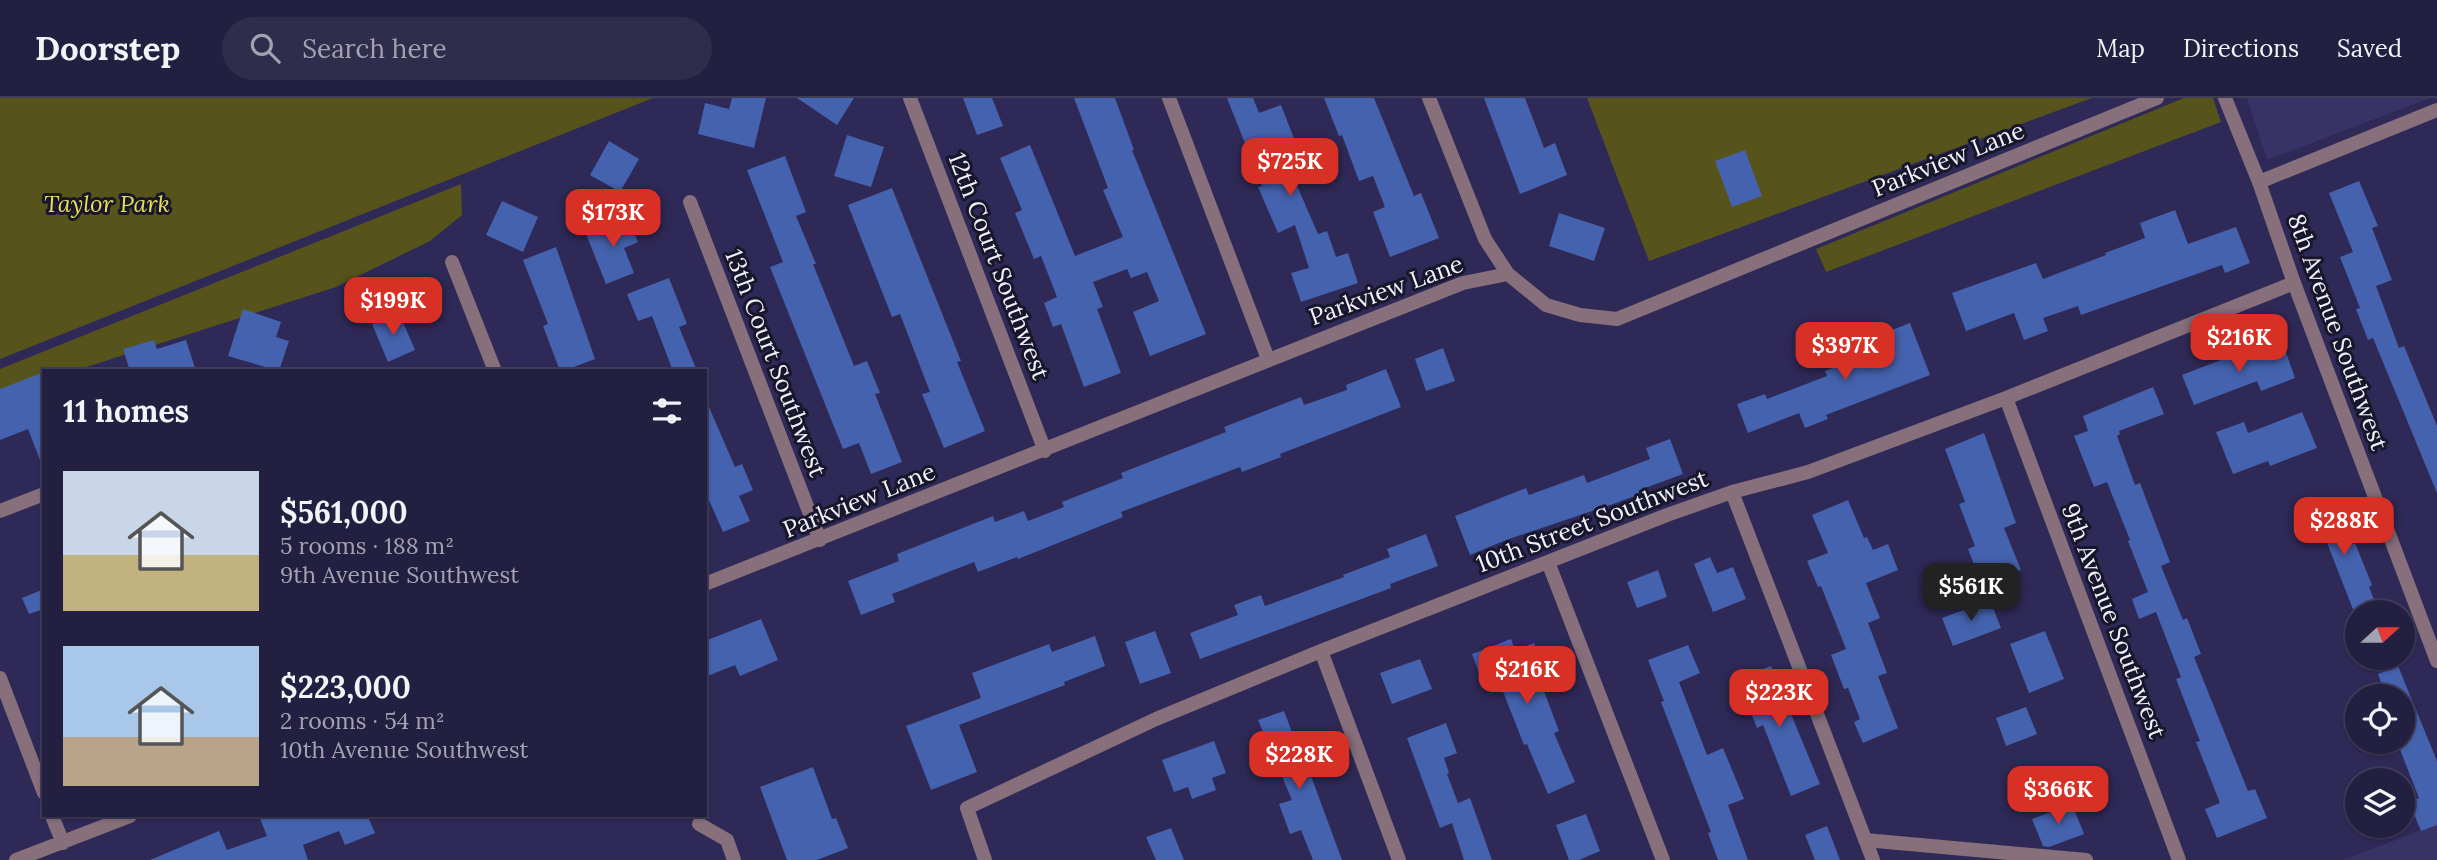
<!DOCTYPE html>
<html lang="en">
<head>
<meta charset="utf-8">
<style>
	body { margin:0; font-family:Lora,serif; background:#2f2c4c; color:#f1f3f6; height:100vh; display:flex; flex-direction:column; font-size:26px; white-space:nowrap }
	* { box-sizing:border-box; margin:0 }
	p { font-size:23px; color:#a3a2b1 }
	.icon { flex:none; width:38px; height:38px; fill:none; stroke:currentColor; stroke-width:2; stroke-linecap:round; stroke-linejoin:round }
	.map { position:relative; flex:1; overflow:hidden }
	.details { position:absolute; left:42px; top:271px; width:665px; height:448px; display:flex; flex-direction:column; background:#231f41; border-radius:0px; box-shadow:0 2px 5px #0004,0 0 0 2px #403d5a }
	.details>* { flex:none }
	.needle { width:46px; rotate:69deg }
	.controls { position:absolute; left:2345px; top:502px; display:grid; gap:14px }
	.controls a { display:grid; place-items:center; width:70px; height:70px; border-radius:50%; background:#231f41; box-shadow:0 2px 5px #0004,0 0 0 2px #403d5a; font-size:35px }
	.price { position:absolute; translate:-50% -60px; padding:0 16px; border-radius:14px; background:#d93025; color:#fff; font-size:23px; line-height:46px; filter:drop-shadow(0 2px 4px #0008) }
	.price::after { content:''; position:absolute; left:50%; top:42px; width:21px; height:16px; margin-left:-10px; background:inherit; clip-path:polygon(0 0,100% 0,50% 100%) }
	.price.active { background:#222; color:#fff }
	ul { padding:0; list-style:none }
	li { display:flex; align-items:center; gap:21px; height:175px; padding:0 21px }
	li span { display:grid; place-items:center; flex:none; width:196px; height:140px; border-radius:0px; color:#555 }
	li>.icon { margin-inline-start:auto }
	span .icon { width:84px; height:84px; fill:#fffc; stroke-width:1 }
	li b { font-size:30px }
	h2 { display:flex; justify-content:space-between; align-items:center; height:84px; padding:0 21px; font-size:30px }
	header { display:flex; align-items:center; gap:42px; box-sizing:border-box; height:98px; padding:0 35px; background:#231f41; border-bottom:2px solid #403d5a }
	header strong { font-size:33px }
	nav { display:flex; gap:38px; margin-inline-start:auto; font-size:24px }
	.search { width:490px; height:63px; background:#2f2c4c; display:flex; align-items:center; gap:18px; box-sizing:border-box; padding:0 24px; border-radius:38px; color:#a3a2b1; font-size:26px }
	.map>svg:first-child { display:block }
</style>
</head>
<body>
<header>
<strong>Doorstep</strong>
<div class="search"><svg class="icon" aria-label="search" viewBox="0 0 24 24"><circle cx="10" cy="10" r="6"/><path d="M15 15l6 6"/></svg>Search here</div>
<nav><a>Map</a><a>Directions</a><a>Saved</a></nav>
</header>
<div class="map">
<svg width="2437" height="762" viewBox="0 0 2437 762">
	<rect width="100%" height="100%" fill="#2f2957"/>
	<path fill="#393267" d="M2247,0h183l-163,62z
		M2437,726v36h-94z"/>
	<path fill="#56531b" d="M0,0h653l-653,261z
		M1587,0h505l-443,163z
		M2184,0h29l8,24 -395,150 -10,-23z
		M461,86l1,31 -32,26 -94,46 -262,84h-30v10l-44,14v-26z"/>
	<path fill="#4562ae" d="M732,0h34l-12,50 -56,-14 7,-31 24,6z
		M797,0h57l-17,27z
		M963,0h29l11,28 -26,9z
		M1074,0h41l19,52h-2l74,184 -56,22 -17,-44 26,-11 -12,-29 -16,6 -4,-9 -34,13 10,25 -6,2 24,64 -37,14 -23,-63 -8,3 -9,-24 13,-6 -16,-41 -7,3 -19,-46 7,-3 -22,-52 30,-13 45,111 48,-19 -20,-47 5,-2z
		M1227,0h26l6,15 22,-8 14,36 -6,2 5,12 -9,3 33,76 9,-3 9,26 12,-4 10,30 -57,19 -10,-29 18,-5 -14,-43 -17,8 -20,-46 4,-1z
		M1324,0h50l40,98 7,-3 18,45 -49,19 -17,-45 12,-5 -12,-31 -14,5 -17,-46 -3,1z
		M1484,0h41l19,50 11,-5 12,32 -47,19z
		M847,37l37,12 -13,40 -37,-11z
		M609,43l30,18 -19,33 -30,-17z
		M1745,52l17,46 -30,11 -17,-46z
		M785,58l21,56 -10,4 20,48h-3l41,102 13,-5 13,32 -5,1 27,68 -31,12 -12,-31 -16,6 -73,-182 13,-5 -36,-92z
		M2359,83l19,45 -6,2 20,52 -16,6 23,62 5,-2 33,80v67l-64,-155 -5,2 -12,-31 4,-1 -20,-51 13,-5 -24,-59z
		M892,90l69,173 -4,1 28,69 -41,17 -22,-54 8,-2 -30,-78 -8,3 -44,-112z
		M502,103l36,16 -15,35 -37,-17z
		M2175,112l13,34 48,-17 14,36 -25,10 -3,-8 -141,50 -3,-9 -35,12 5,13 -24,9 -10,-27 -48,18 -14,-38 84,-30 7,16 63,-24 -1,-2 40,-15 -5,-15z
		M1559,115l46,15 -11,33 -45,-15z
		M628,119l10,25 -14,6 10,25 -28,11 -20,-50z
		M556,149l39,112 -32,12h-3l-17,-45 5,-2 -25,-64z
		M669,180l18,46 -8,3 18,44h-24l-21,-55 -14,5 -11,-27z
		M243,211l38,13 -5,15 13,4 -10,30 -51,-15z
		M399,215l16,37 -27,12 -16,-38z
		M1910,225l20,52 -104,40 2,4 -23,9 -6,-15 -51,20 -11,-29 28,-10 2,5 60,-23 -2,-5 30,-12 -5,-13z
		M154,242l3,9 29,-9 10,31h-66l-7,-22z
		M2283,246l12,34 -34,13 -4,-10 -63,24 -12,-30 49,-19 3,6z
		M1443,250l12,33 -29,10 -11,-32z
		M1386,271l15,38 -121,47 1,3 -39,15 -2,-5 -119,45 2,5 -105,42 -1,-2 -39,15 -4,-10 -82,32 3,8 -34,13 -13,-34 51,-20 -2,-7 96,-38 2,6 29,-11 4,10 36,-14 -2,-5 61,-24 -2,-5 105,-41 -2,-5 77,-30 3,8 43,-15 -1,-5z
		M44,274v93h-2l-14,-36 -28,11v-51z
		M2153,289l11,27 -45,17 1,3 -3,2 18,49 5,-2 30,79 -9,4 22,54 4,-2 14,36 -7,3 54,134 7,-2 12,29 -50,20 -12,-29 15,-6 -24,-61 4,-1 -24,-62 5,-2 -25,-65 -17,7 -7,-20 16,-7 -20,-51 2,-1 -23,-58 -13,5 -20,-51 14,-5 -5,-15z
		M705,300l30,69 7,-3 11,26 -14,6 11,25 -27,11 -18,-41z
		M2302,314l15,36 -47,18 -2,-5 -35,13 -17,-42 28,-10 4,11z
		M1984,335l32,90 -12,5 17,42 -39,15 -14,-36 7,-3 -16,-42 6,-2 -20,-53z
		M1670,341l13,35 -38,14 1,4 -33,12 -107,36 -36,15 -15,-39 71,-28 3,7 55,-20 3,8 63,-24 -4,-11z
		M1848,402l16,38 3,-1 6,13 15,-6 10,26 -32,13 14,35 -12,5 19,50 -9,3 20,52 -35,15 -9,-21 6,-3 -12,-31 -4,1 -13,-34 15,-6 -25,-63 -3,1 -11,-26 21,-8 -16,-38z
		M2338,408l14,38 3,-1 17,42 -3,2 10,25h-25l-30,-77 -14,6 -8,-22z
		M1426,436l12,32 -48,18 1,4 -191,71 -10,-26 48,-18 -4,-10 27,-10 4,11 79,-29 -1,-2 47,-18 -3,-8z
		M1710,459l7,16 16,-6 13,32 -33,13 -19,-48z
		M1658,472l9,27 -30,11 -10,-26z
		M44,491v20l-15,5 -7,-16z
		M1990,502l11,28 -48,18 -11,-28z
		M761,521l17,41 -38,16 -5,-11 -30,12v-36z
		M1155,533l16,42 -31,11 -15,-42z
		M2045,533l19,48 -35,14 -19,-49z
		M1095,538l10,30 -41,16 1,3 -106,40 18,47 -46,18 -25,-64 75,-28 -9,-25 77,-29 3,8z
		M1511,541l4,11 19,-7 9,24 -7,3 23,61 -5,2 21,49 -27,12 -21,-50 -3,1 -24,-61 -15,5 -13,-35z
		M1688,547l12,28 -21,9 28,73 16,-7 21,51 -16,6 20,55h-30l-10,-27 3,-1 -50,-130 3,-1 -16,-41z
		M1420,561l12,30 -40,15 -12,-31z
		M1771,568l49,118 -29,12 -28,-71 -6,3 -19,-49z
		M2398,568l39,95v64l-16,6 -12,-29 10,-4 -22,-56h6v-46h-17l-8,-22z
		M2026,609l11,27 -31,12 -10,-28z
		M1284,613l25,66 2,-1 31,84h-29l-12,-30 -11,4 -11,-30 13,-4 -34,-80z
		M1446,625l11,30 -13,5 5,15 -2,1 11,29 12,-5 22,62h-28l-12,-37 -12,5 -33,-90z
		M1214,643l12,32 -14,5 4,12 -24,9 -4,-12 -14,5 -12,-32z
		M813,669l19,52 4,-1 12,30 -31,12h-30l-27,-73z
		M2072,706l12,30 -35,13 -6,-1 -11,-27z
		M1586,716l14,37 -21,9h-10l-13,-35z
		M259,718h117l-7,3 6,14 -30,12 -6,-14 -36,14 5,15h-158l69,-29 8,19 40,-14z
		M1827,728l13,34h-25l-10,-25z
		M1171,730l13,32h-28l-10,-23z"/>
	<g fill="none" stroke-linecap="round" stroke-linejoin="round">
		<path stroke="#876f7b" stroke-width="14" d="M910,0l135,353
			M1169,0l99,261
			M1429,0l56,141 23,35
			M2259,84l178,-72
			M690,104l130,338
			M452,164l43,109
			M2006,300l173,462
			M1732,394l141,368
			M0,413l44,-17
			M1548,464l115,298
			M705,486l758,-301 45,-9 38,31 34,10 37,4 540,-221
			M1321,553l78,209
			M0,580l44,115
			M52,718l11,27
			M699,726l28,16 7,20
			M1865,742l221,20
			M16,762l114,-44
			M985,762l-18,-52 189,-89 165,-68 346,-136 65,-23 76,-20 198,-74 288,-115"/>
		<path stroke="#876f7b" stroke-width="14" d="M2225,0l34,84 35,101 143,378"/>
	</g>
	<g text-anchor="middle" dominant-baseline="central" stroke-width="6" stroke-linejoin="round" paint-order="stroke">
		<g font-size="24" fill="#f1f1fc" stroke="#18162a">
			<text transform="translate(1948 61) rotate(-22)">Parkview Lane</text>
			<text transform="translate(999 168) rotate(69)">12th Court Southwest</text>
			<text transform="translate(1386 192) rotate(-20)">Parkview Lane</text>
			<text transform="translate(2338 234) rotate(70)">8th Avenue Southwest</text>
			<text transform="translate(776 265) rotate(69)">13th Court Southwest</text>
			<text transform="translate(859 402) rotate(-22)">Parkview Lane</text>
			<text transform="translate(1592 423) rotate(-21)">10th Street Southwest</text>
			<text transform="translate(2114 523) rotate(69)">9th Avenue Southwest</text>
		</g>
		<g font-size="24" font-style="italic" fill="#e5df55" stroke="#18162a">
			<text x="107" y="105">Taylor Park</text>
		</g>
	</g>
</svg>
<div class="controls">
<a><svg class="needle" viewBox="-14 -14 28 28"><path d="M0-13l5 13h-10z" fill="#e53935"/><path d="M0 13l5-13h-10z" fill="#a3a2b1"/></svg></a>
<a><svg class="icon" aria-label="locate" viewBox="0 0 24 24"><circle cx="12" cy="12" r="6"/><path d="M12 2v4M12 18v4M2 12h4M18 12h4"/></svg></a>
<a><svg class="icon" aria-label="layers" viewBox="0 0 24 24"><path d="M12 4l9 5-9 5-9-5zM3 14l9 5 9-5"/></svg></a>
</div>
<b class="price" style="left:1290px;top:100px">$725K</b>
<b class="price" style="left:613px;top:151px">$173K</b>
<b class="price" style="left:393px;top:239px">$199K</b>
<b class="price" style="left:2239px;top:276px">$216K</b>
<b class="price" style="left:1845px;top:284px">$397K</b>
<b class="price" style="left:2344px;top:459px">$288K</b>
<b class="price active" style="left:1971px;top:525px">$561K</b>
<b class="price" style="left:1527px;top:608px">$216K</b>
<b class="price" style="left:1779px;top:631px">$223K</b>
<b class="price" style="left:1299px;top:693px">$228K</b>
<b class="price" style="left:2058px;top:728px">$366K</b>
<section class="details">
<h2>11 homes<svg class="icon" aria-label="filters" viewBox="0 0 24 24"><path d="M4 7h16M4 17h16"/><circle cx="9" cy="7" r="2"/><circle cx="15" cy="17" r="2"/></svg></h2>
<ul>
<li><span style="background:linear-gradient(#c9d6e8 60%,#c2b280 0)"><svg class="icon" aria-label="home" viewBox="0 0 24 24"><path d="M3 11l9-7 9 7M6 9v11h12V9"/></svg></span><div><b>$561,000</b><p>5 rooms · 188 m²</p><p>9th Avenue Southwest</p></div></li>
<li><span style="background:linear-gradient(#a9c7e8 65%,#b9a48a 0)"><svg class="icon" aria-label="home" viewBox="0 0 24 24"><path d="M3 11l9-7 9 7M6 9v11h12V9"/></svg></span><div><b>$223,000</b><p>2 rooms · 54 m²</p><p>10th Avenue Southwest</p></div></li>
</ul>
</section>
</div>
</body>
</html>
